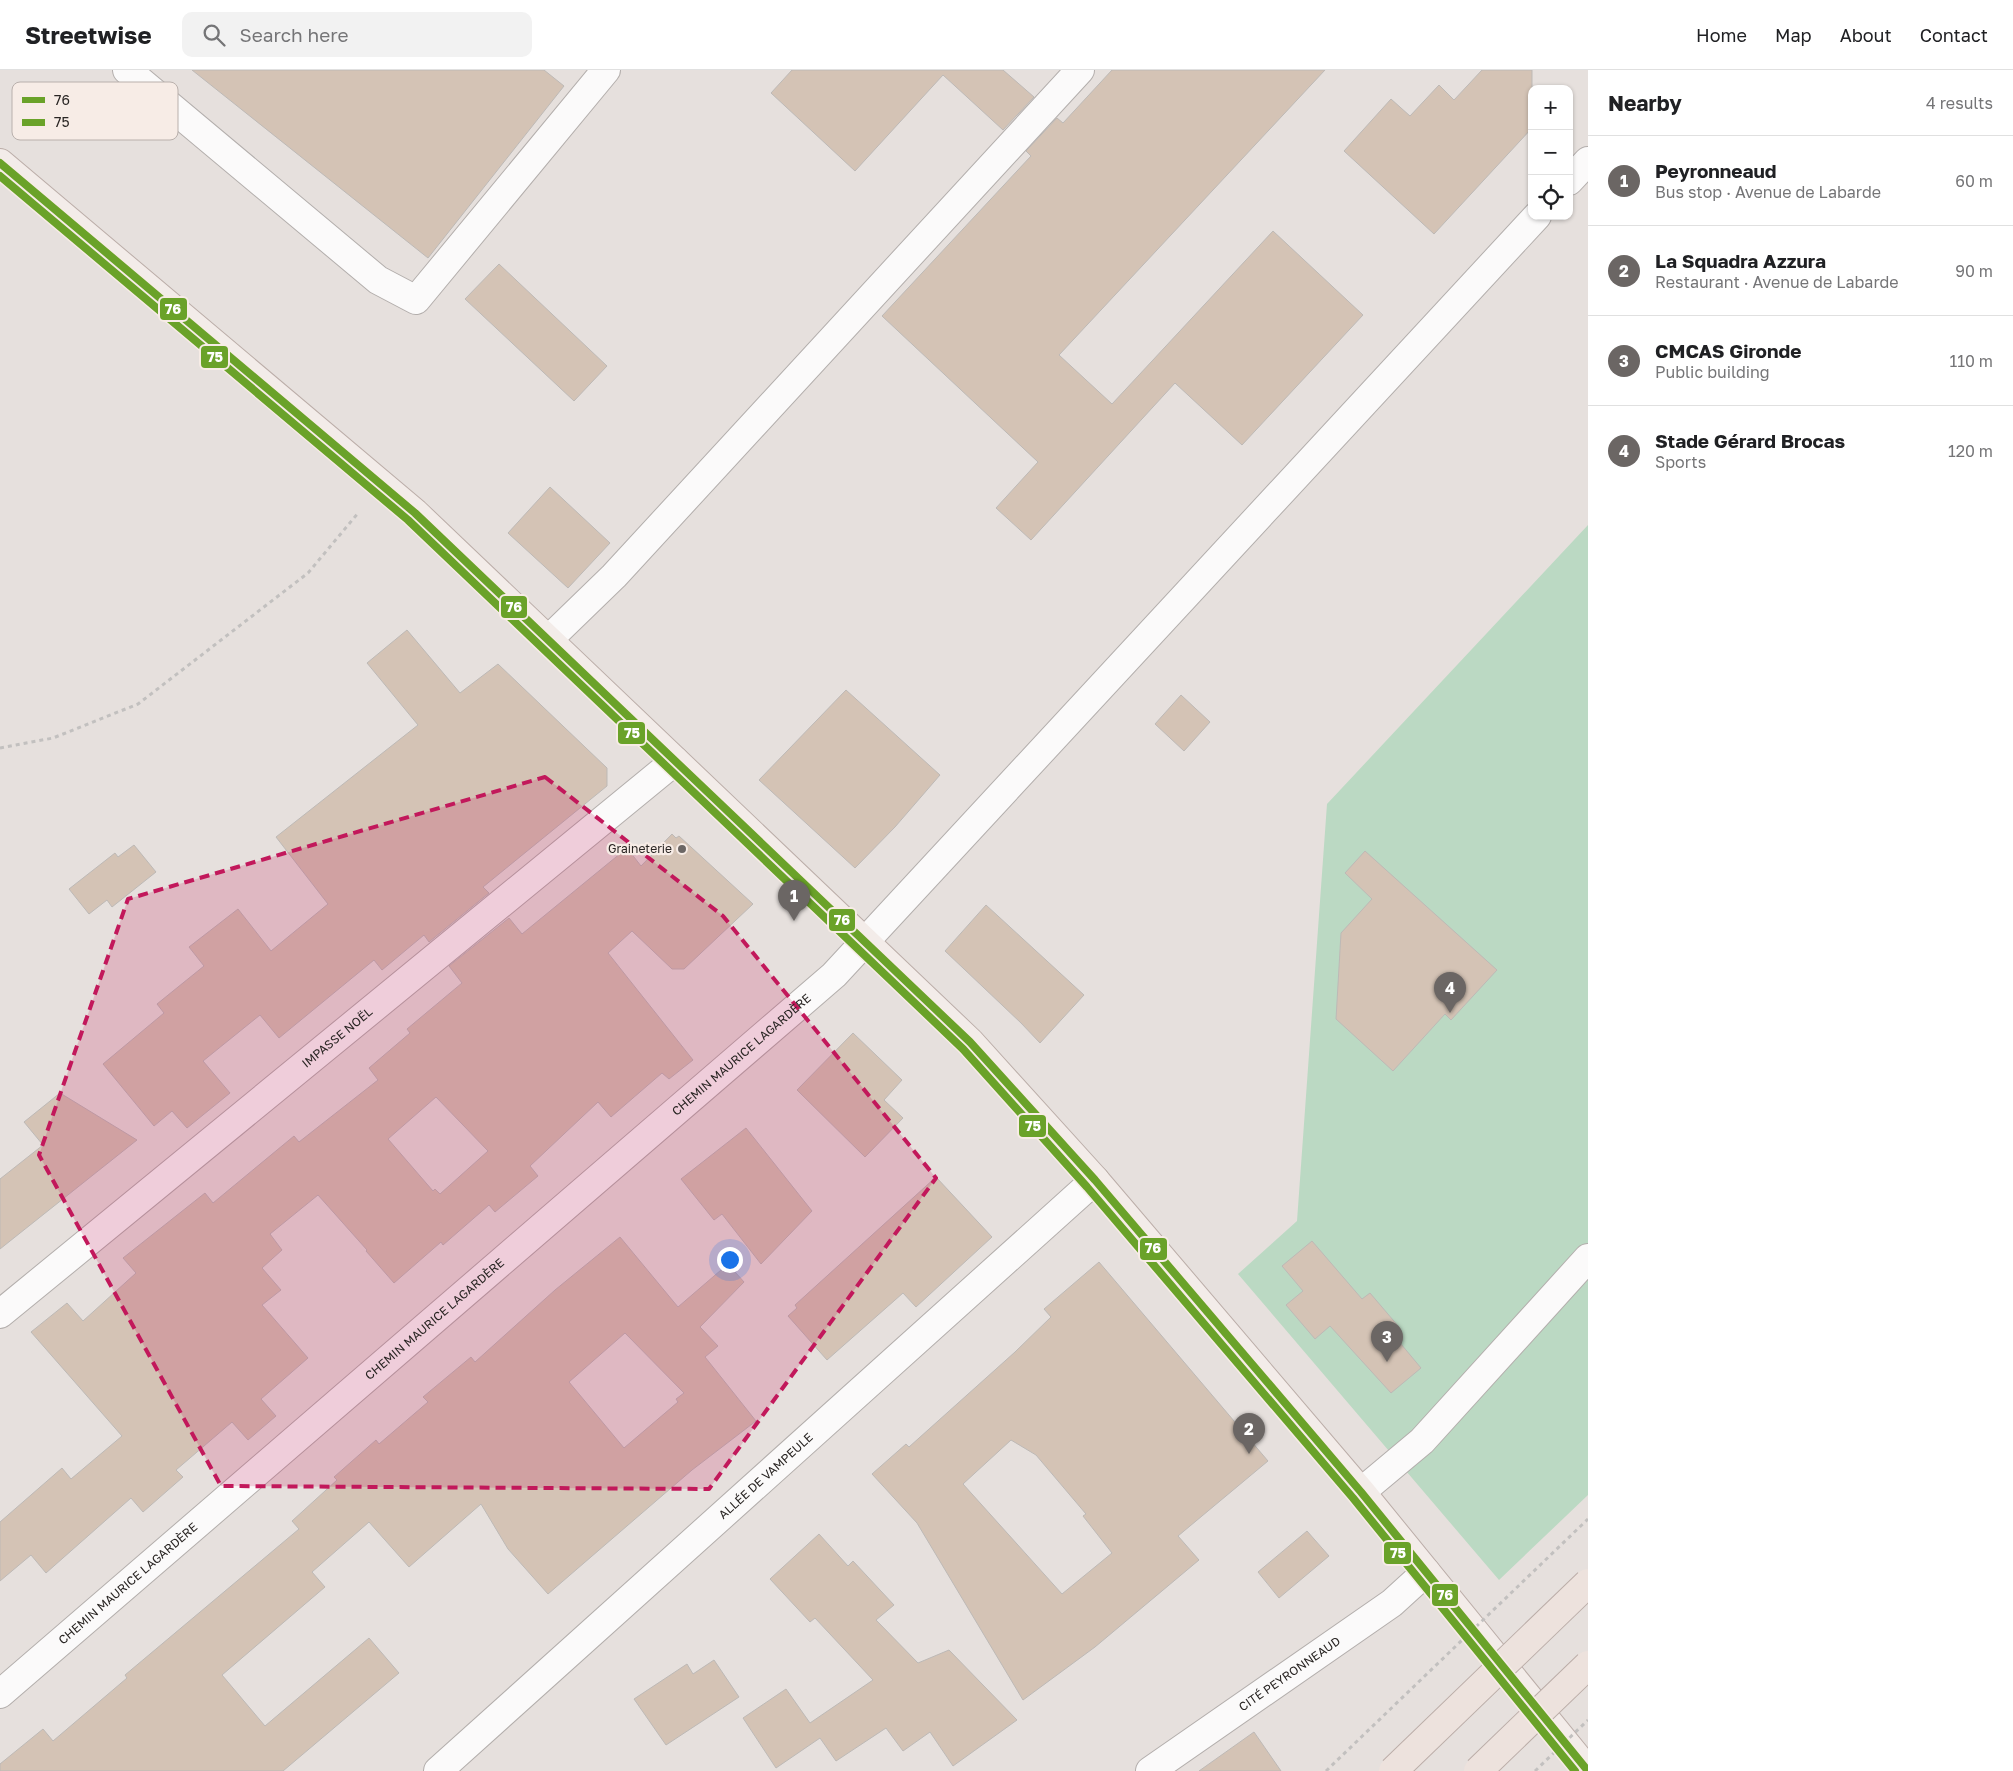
<!DOCTYPE html>
<html lang="en">
<head>
<meta charset="utf-8">
<style>
  body { margin:0; font-family:"Golos Text",sans-serif; background:#f2f2f2; color:#202124 }
  .controls { position:absolute; right:15px; top:15px; display:grid; overflow:hidden; border-radius:10px; box-shadow:0 1px 4px #0004 }
  .controls button { width:45px; height:45px; display:grid; place-items:center; padding:0; border:0; border-bottom:1px solid #e0e0e0; background:#fff; color:#202124; font:25px sans-serif }
  .you { position:absolute; left:729px; top:1189px; width:18px; height:18px; margin:-12px; border:4px solid #fff; border-radius:50%; background:#1a73e8; box-shadow:0 0 0 8px #1a73e833 }
  .badge { display:grid; place-items:center; width:32px; height:32px; border-radius:50%; background:#6b6664; color:#fff; font-size:16px; font-weight:700 }
  .pin { position:absolute; translate:-50% -41px; filter:drop-shadow(0 1px 2px #0008) }
  .pin::after { content:''; position:absolute; top:26px; width:18px; height:15px; background:inherit; clip-path:polygon(0 0,100% 0,50% 100%) }
  .list { margin:0; padding:0; list-style:none }
  h2 { display:flex; justify-content:space-between; align-items:center; height:65px; margin:0; padding:0 20px; font-size:21px }
  h2 small { font-size:16px; font-weight:400; color:#757577 }
  .list li { display:grid; grid-template-columns:32px 1fr auto; gap:15px; align-items:center; box-sizing:border-box; height:90px; padding:0 20px; border-top:1px solid #e0e0e0 }
  .list b { display:block; font-size:19px; white-space:nowrap }
  .list p { margin:0; font-size:16px; white-space:nowrap; color:#757577 }
  .list em { font-size:16px; font-style:normal; color:#757577 }
  .icon { flex:none; width:28px; height:28px; fill:none; stroke:currentColor; stroke-width:2; stroke-linecap:round; stroke-linejoin:round }
  .map { position:relative; flex:none; width:1588px; height:1701px; overflow:hidden }
  header { display:flex; align-items:center; gap:30px; box-sizing:border-box; height:70px; padding:0 25px; background:#fff; border-bottom:1px solid #e0e0e0 }
  header strong { font-size:24px }
  nav { display:flex; gap:28px; margin-inline-start:auto; font-size:18px }
  .search { width:350px; height:45px; background:#f2f2f2; display:flex; align-items:center; gap:12px; box-sizing:border-box; padding:0 18px; border-radius:10px; color:#757577; font-size:19px }
  main { display:flex }
  aside { flex:1; background:#fff }
  .map>svg:first-child { display:block }
  .green { fill:#bbd9c3 }
  .building { fill:#d4c3b5; stroke:#bdb9b6; fill-rule:evenodd }
  .lines { fill:none; stroke-linecap:round; stroke-linejoin:round }
  .minor-casing { stroke:#b3aeac; stroke-width:30 }
  .major-casing { stroke:#bbada8; stroke-width:30 }
  .path { stroke:#c2c0bf; stroke-width:3; stroke-dasharray:4 4; stroke-linecap:butt }
  .minor { stroke:#fbfafa; stroke-width:28 }
  .major { stroke:#f3ece9; stroke-width:28 }
  .highway-bridge-casing { stroke:#bbada8; stroke-width:30; stroke-linecap:butt }
  .path-bridge { stroke:#c2c0bf; stroke-width:3; stroke-dasharray:4 4; stroke-linecap:butt }
  .highway-bridge { stroke:#ede2dd; stroke-width:28 }
  .bus-1-casing { stroke:#f7ece6; stroke-width:11 }
  .bus-2-casing { stroke:#f7ece6; stroke-width:11 }
  .bus-1 { stroke:#6aa229; stroke-width:8 }
  .bus-2 { stroke:#6aa229; stroke-width:8 }
  .marked { fill:#c2185b; fill-opacity:0.2; stroke:#c2185b; stroke-width:4; stroke-dasharray:10 6; stroke-linejoin:round }
  .poi-dot { fill:#6b6664; stroke:#f7ece6; stroke-width:2 }
  .labels { text-anchor:middle; stroke-width:4.5; stroke-linejoin:round; paint-order:stroke }
  .poi-label { font-size:12px; fill:#292523; stroke:#f7ece6; text-anchor:end }
  .street-label { font-size:12px; fill:#292523; stroke:#f7ece6 }
  .key { fill:#f7ece6; stroke:#b9b0ac; stroke-width:1 }
  .key-label { font-size:14px; fill:#292523 }
  .line-badge { stroke:#f7ece6; stroke-width:2 }
  .badge-label { font-size:14px; text-anchor:middle; font-weight:bold; fill:#fff }
</style>
</head>
<body>
<header>
<strong>Streetwise</strong>
<div class="search"><svg class="icon" aria-label="search" viewBox="0 0 24 24"><circle cx="10" cy="10" r="6"/><path d="M15 15l6 6"/></svg>Search here</div>
<nav><a>Home</a><a>Map</a><a>About</a><a>Contact</a></nav>
</header>
<main>
<div class="map">
<svg width="1588" height="1701" viewBox="0 0 1588 1701">
  <rect width="100%" height="100%" fill="#e6e0dd"/>
  <!-- green -->
  <polygon class="green" points="1588,455 1588,1425 1499,1510 1238,1204 1297,1151 1327,734"/>
  <!-- building -->
  <g class="building">
    <polygon points="192,0 544,0 564,16 428,188"/>
    <polygon points="792,0 1003,0 1034,27 1003,60 943,5 855,101 771,23"/>
    <polygon points="1112,0 1325,0 1059,285 1112,334 1273,161 1363,245 1242,375 1175,313 1031,470 996,438 1038,392 882,246 1031,86 1026,81 1057,48 1063,53"/>
    <polygon points="1482,0 1532,0 1532,58 1434,164 1344,81 1391,29 1410,46 1439,15 1454,30"/>
    <polygon points="499,194 607,296 574,331 465,229"/>
    <polygon points="550,417 610,473 568,518 508,463"/>
    <polygon points="407,560 460,623 498,594 607,698 607,716 483,817 489,823 429,872 424,865 382,900 374,890 279,968 260,945 203,991 230,1023 187,1058 172,1041 154,1056 103,994 164,943 157,934 204,896 189,877 238,839 271,881 328,834 276,767 418,655 367,593"/>
    <polygon points="846,620 940,705 895,757 855,798 759,710"/>
    <polygon points="1181,625 1210,652 1184,681 1155,654"/>
    <path d="M672 764 676 768 679 766 753 834 684 899H672L632 861 608 883 693 990 669 1009 662 1003 611 1047 598 1032 530 1096 538 1106 495 1142 489 1135 443 1175 441 1172 394 1213 366 1181 367 1180 318 1125 270 1164 282 1180 262 1198 281 1220 262 1235 308 1288 261 1329 276 1346 248 1370 232 1352 176 1400 183 1407 143 1442 131 1428 46 1503 31 1485 0 1511V1452L62 1398 71 1409 122 1366 31 1262 67 1233 83 1251 136 1203 123 1188 205 1123 213 1133 294 1066 299 1072 378 1010 369 998 410 963 407 959 462 913 449 896 509 848 522 864 627 778 641 796ZM436 1027 488 1081 440 1124 435 1119 433 1121 388 1069Z"/>
    <polygon points="134,775 156,802 112,837 107,830 89,844 69,819 115,783 118,787"/>
    <polygon points="1365,781 1497,900 1451,950 1445,944 1393,1001 1336,949 1341,863 1372,829 1345,803"/>
    <polygon points="986,835 1084,925 1040,973 1021,953 945,881"/>
    <polygon points="853,963 902,1010 884,1030 903,1048 865,1087 797,1020"/>
    <polygon points="60,1023 137,1070 0,1179 0,1109 43,1075 24,1052"/>
    <polygon points="746,1058 812,1141 761,1194 722,1144 714,1150 681,1109"/>
    <polygon points="936,1107 992,1167 916,1237 903,1223 827,1290 788,1246 797,1238 795,1235"/>
    <path d="M620 1167 678 1237 728 1194 744 1212 700 1257 718 1276 705 1287 756 1351 692 1400 548 1524 508 1479 481 1434 409 1497 369 1452 312 1502 325 1517 222 1605 265 1656 369 1568 399 1603 283 1701H0V1694L43 1659 53 1671 127 1608 125 1605 299 1459 292 1451 337 1410 334 1407 376 1370 379 1374 428 1332 423 1327 471 1287 475 1292 555 1220ZM625 1263 684 1323 676 1329 678 1332 624 1378 569 1312Z"/>
    <polygon points="1312,1171 1362,1229 1370,1223 1399,1257 1391,1262 1421,1298 1391,1323 1330,1256 1315,1269 1286,1235 1303,1221 1282,1196"/>
    <path d="M1099 1192 1268 1391 1178 1466 1199 1490 1095 1577 1023 1630 917 1453 872 1404 906 1374 909 1377 1015 1282 1051 1247 1044 1239ZM1011 1370 1036 1385 1086 1444 1083 1446 1112 1483 1062 1524 963 1414Z"/>
    <polygon points="1307,1461 1329,1486 1279,1528 1258,1502"/>
    <polygon points="819,1464 848,1496 853,1491 894,1535 876,1550 918,1593 949,1580 1017,1650 953,1696 930,1662 903,1681 886,1658 836,1691 820,1668 776,1698 743,1648 786,1619 810,1653 873,1610 815,1548 810,1552 770,1509"/>
    <polygon points="714,1590 739,1627 666,1675 634,1629 687,1594 693,1604"/>
    <polygon points="1254,1662 1281,1701 1199,1701"/>
  </g>
  <g class="lines">
    <defs>
      <g id="minor">
        <polyline points="127,0 378,210 416,230 606,0"/>
        <polyline points="1569,111 1588,91"/>
        <polyline points="549,569 614,506 1080,0"/>
        <path id="s1" d="M0 1244 675 691"/>
        <polyline points="1361,1422 1422,1371 1588,1188"/>
        <path id="s2" d="M0 1624 834 905 1537 146"/>
        <path id="s3" d="M438 1701 1095 1110"/>
        <path id="s4" d="M1150 1701 1392 1533 1426 1502"/>
      </g>
      <polyline id="major" points="0,93 415,443 970,972 1095,1110 1361,1422 1588,1701"/>
    </defs>
    <!-- minor casing -->
    <use href="#minor" class="minor-casing"/>
    <!-- major casing -->
    <use href="#major" class="major-casing"/>
    <!-- path -->
    <polyline class="path" points="0,678 53,668 138,634 308,503 359,442"/>
    <!-- minor -->
    <use href="#minor" class="minor"/>
    <!-- major -->
    <use href="#major" class="major"/>
    <defs>
      <g id="highway-bridge">
        <polyline points="1393,1701 1588,1513"/>
        <polyline points="1478,1701 1588,1595"/>
      </g>
    </defs>
    <!-- highway-bridge casing -->
    <use href="#highway-bridge" class="highway-bridge-casing"/>
    <!-- path-bridge -->
    <g class="path-bridge">
      <polyline points="1326,1701 1588,1449"/>
      <polyline points="1535,1701 1588,1650"/>
    </g>
    <!-- highway-bridge -->
    <use href="#highway-bridge" class="highway-bridge"/>
    <defs>
      <polyline id="bus-1" points="0,93 415,443 970,972 1095,1110 1361,1422 1588,1701"/>
      <polyline id="bus-2" points="0,106 408,450 963,979 1087,1117 1353,1428 1575,1701"/>
    </defs>
    <!-- bus-1 casing -->
    <use href="#bus-1" class="bus-1-casing"/>
    <!-- bus-2 casing -->
    <use href="#bus-2" class="bus-2-casing"/>
    <!-- bus-1 -->
    <use href="#bus-1" class="bus-1"/>
    <!-- bus-2 -->
    <use href="#bus-2" class="bus-2"/>
  </g>
  <!-- marked area -->
  <path class="marked" d="M545 707 723 846 936 1108 709 1419 221 1416 39 1085 128 829Z"/>
  <!-- markers -->
  <circle class="poi-dot" cx="682" cy="779" r="5"/>
  <g class="labels">
    <!-- poi labels -->
    <g class="poi-label">
      <text x="672" y="783">Graineterie</text>
    </g>
    <!-- street labels -->
    <g class="street-label">
      <text dy="4" stroke="none"><textPath href="#s1" startOffset="436">IMPASSE NOËL</textPath></text>
      <text dy="4" stroke="none"><textPath href="#s2" startOffset="979">CHEMIN MAURICE LAGARDÈRE</textPath></text>
      <text dy="4" stroke="none"><textPath href="#s2" startOffset="574">CHEMIN MAURICE LAGARDÈRE</textPath></text>
      <text dy="4" stroke="none"><textPath href="#s3" startOffset="441">ALLÉE DE VAMPEULE</textPath></text>
      <text dy="4" stroke="none"><textPath href="#s2" startOffset="169">CHEMIN MAURICE LAGARDÈRE</textPath></text>
      <text dy="4" stroke="none"><textPath href="#s4" startOffset="170">CITÉ PEYRONNEAUD</textPath></text>
    </g>
  </g>
  <!-- legend -->
  <rect x="12" y="12" width="166" height="58" rx="8" class="key"/>
  <rect x="22" y="27" width="23" height="6" fill="#6aa229"/>
  <rect x="22" y="49" width="23" height="7" fill="#6aa229"/>
  <g class="key-label">
    <text x="54" y="35">76</text>
    <text x="54" y="57">75</text>
  </g>
  <g class="line-badge">
    <rect x="159" y="227" width="29" height="24" rx="5" fill="#6aa229"/>
    <rect x="200" y="275" width="29" height="24" rx="5" fill="#6aa229"/>
    <rect x="500" y="525" width="28" height="24" rx="5" fill="#6aa229"/>
    <rect x="617" y="651" width="29" height="24" rx="5" fill="#6aa229"/>
    <rect x="828" y="838" width="28" height="24" rx="5" fill="#6aa229"/>
    <rect x="1018" y="1044" width="29" height="24" rx="5" fill="#6aa229"/>
    <rect x="1139" y="1167" width="29" height="24" rx="5" fill="#6aa229"/>
    <rect x="1383" y="1471" width="29" height="24" rx="5" fill="#6aa229"/>
    <rect x="1431" y="1513" width="28" height="24" rx="5" fill="#6aa229"/>
  </g>
  <g class="badge-label">
    <text x="173" y="244">76</text>
    <text x="215" y="292">75</text>
    <text x="514" y="542">76</text>
    <text x="632" y="668">75</text>
    <text x="842" y="855">76</text>
    <text x="1033" y="1061">75</text>
    <text x="1153" y="1183">76</text>
    <text x="1398" y="1488">75</text>
    <text x="1445" y="1530">76</text>
  </g>
</svg>
<div class="controls">
<button>+</button>
<button>−</button>
<button><svg class="icon" aria-label="locate" viewBox="0 0 24 24"><circle cx="12" cy="12" r="6"/><path d="M12 2v4M12 18v4M2 12h4M18 12h4"/></svg></button>
</div>
<div class="you"></div>
<div class="pin badge" style="left:794px;top:851px">1</div>
<div class="pin badge" style="left:1249px;top:1384px">2</div>
<div class="pin badge" style="left:1387px;top:1292px">3</div>
<div class="pin badge" style="left:1450px;top:943px">4</div>
</div>
<aside>
<h2>Nearby<small>4 results</small></h2>
<ul class="list">
<li><span class="badge">1</span><div><b>Peyronneaud</b><p>Bus stop · Avenue de Labarde</p></div><em>60 m</em></li>
<li><span class="badge">2</span><div><b>La Squadra Azzura</b><p>Restaurant · Avenue de Labarde</p></div><em>90 m</em></li>
<li><span class="badge">3</span><div><b>CMCAS Gironde</b><p>Public building</p></div><em>110 m</em></li>
<li><span class="badge">4</span><div><b>Stade Gérard Brocas</b><p>Sports</p></div><em>120 m</em></li>
</ul>
</aside>
</main>
</body>
</html>
